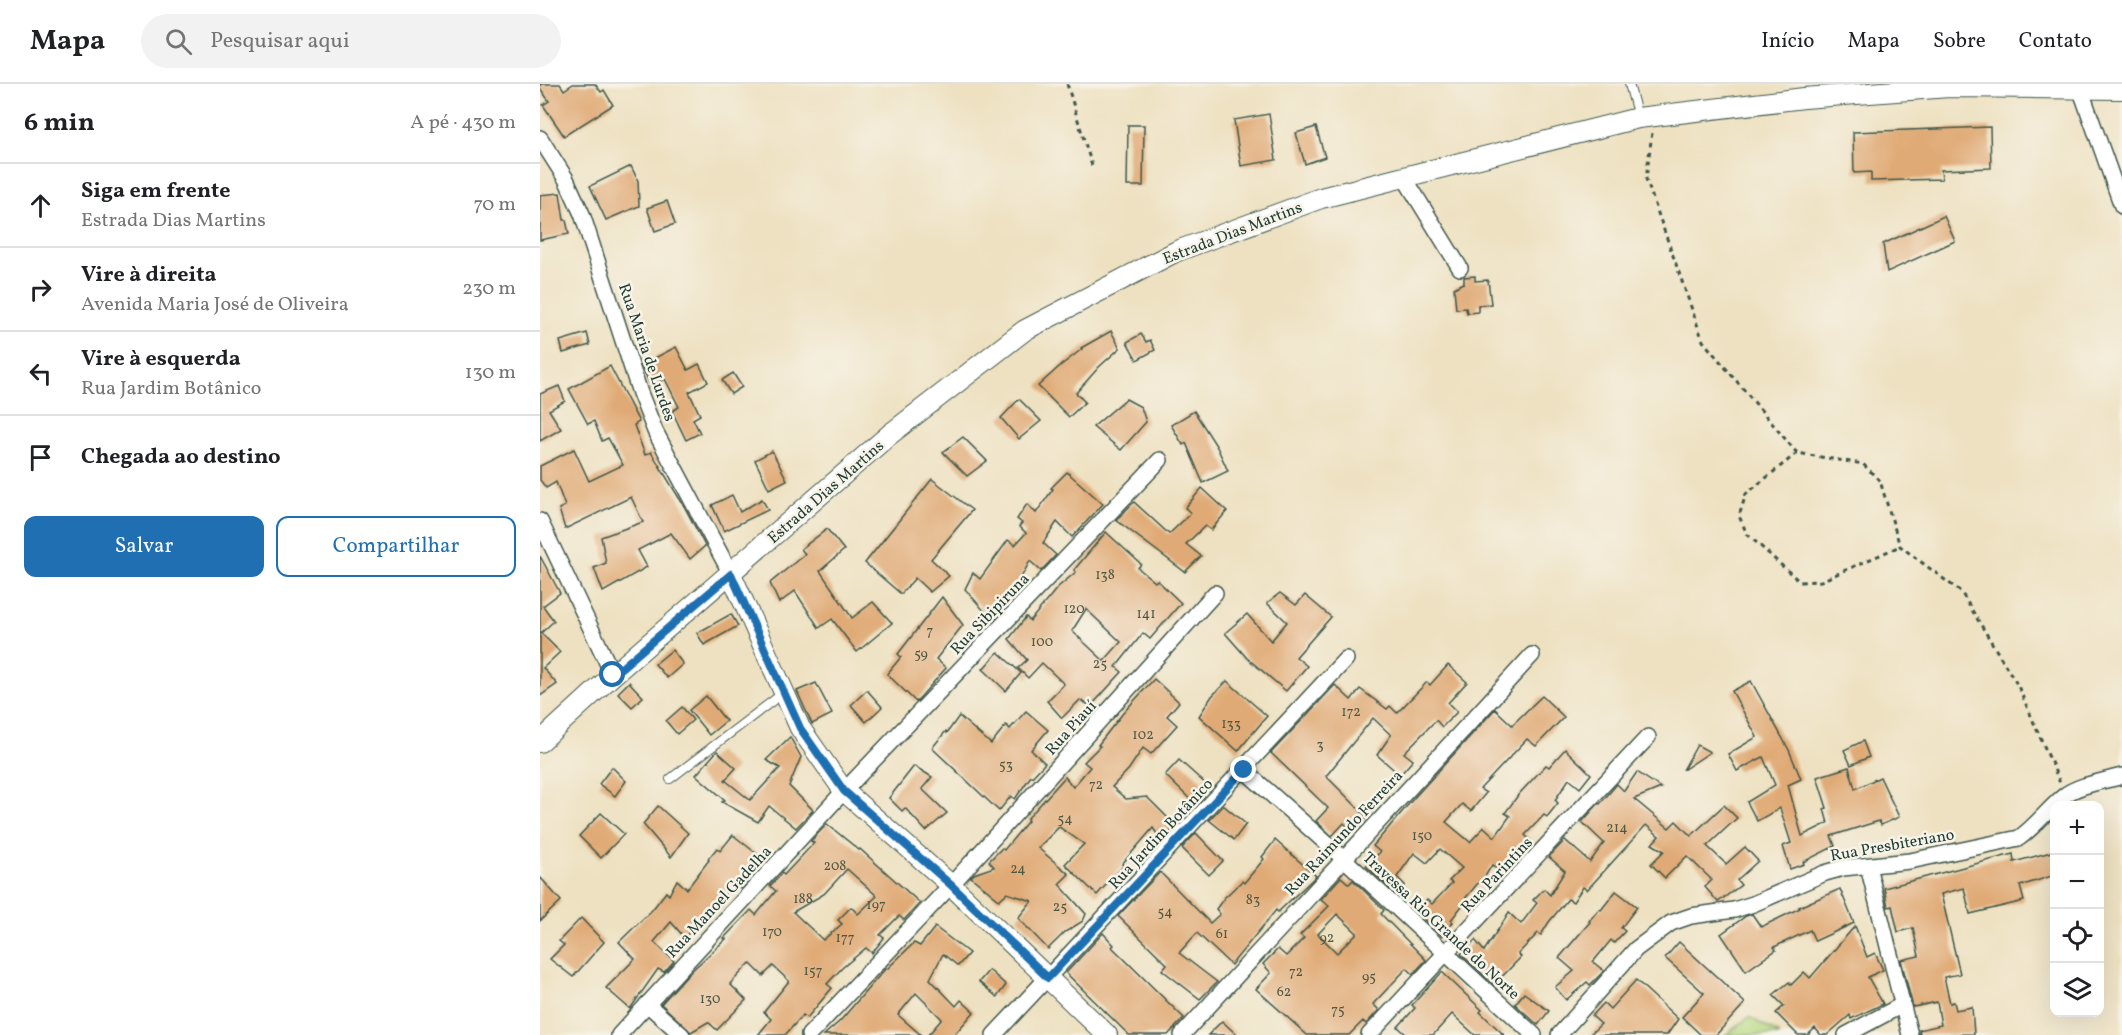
<!DOCTYPE html>
<html lang="pt">
<head>
<meta charset="utf-8">
<style>
  body { margin:0; font-family:Vollkorn,serif; background:#f2f2f2; color:#202124 }
  .controls { position:absolute; right:18px; bottom:18px; display:grid; overflow:hidden; border-radius:12px; box-shadow:0 6px 24px #0002 }
  .controls button { width:54px; height:54px; display:grid; place-items:center; padding:0; border:0; border-bottom:2px solid #e0e0e0; background:#fff; color:#202124; font:30px sans-serif }
  .stop { position:absolute; width:18px; height:18px; margin:-14px; border:4px solid #1f6fb2; border-radius:50%; background:#fff }
  .stop.end { background:#1f6fb2; border-color:#fff; box-shadow:0 2px 6px #0008 }
  .list { margin:0; padding:0; list-style:none }
  h2 { display:flex; justify-content:space-between; align-items:center; height:78px; margin:0; padding:0 24px; font-size:26px }
  h2 small { font-size:20px; font-weight:400; color:#757577 }
  .list li { display:grid; grid-template-columns:39px 1fr auto; gap:18px; align-items:center; box-sizing:border-box; height:84px; padding:0 24px; border-top:2px solid #e0e0e0 }
  .list b { display:block; font-size:22px; white-space:nowrap }
  .list p { margin:0; font-size:20px; white-space:nowrap; color:#757577 }
  .list em { font-size:20px; font-style:normal; color:#757577 }
  .actions { display:flex; gap:12px; padding:18px 24px }
  .actions a { flex:1; padding:14px 0; border:2px solid #1f6fb2; border-radius:12px; text-align:center; font-size:21px; color:#1f6fb2 }
  .actions .main { background:#1f6fb2; color:#fff }
  .icon { flex:none; width:33px; height:33px; fill:none; stroke:currentColor; stroke-width:2; stroke-linecap:round; stroke-linejoin:round }
  .map { position:relative; flex:none; width:1582px; height:951px; overflow:hidden }
  header { display:flex; align-items:center; gap:36px; box-sizing:border-box; height:84px; padding:0 30px; background:#fff; border-bottom:2px solid #e0e0e0 }
  header strong { font-size:28px }
  nav { display:flex; gap:33px; margin-inline-start:auto; font-size:21px }
  .search { width:420px; height:54px; background:#f2f2f2; display:flex; align-items:center; gap:15px; box-sizing:border-box; padding:0 21px; border-radius:33px; color:#757577; font-size:22px }
  main { display:flex }
  aside { flex:1; background:#fff }
  .map>svg:first-child { display:block }
  .park { fill:url(#park-crowns); stroke:#6a8a5a; stroke-width:1.5 }
  .building { fill:#e0aa76; fill-rule:evenodd }
  .lines { fill:none; stroke-linecap:round; stroke-linejoin:round }
  .service-casing { stroke:#3e5649; stroke-width:10 }
  .minor-casing { stroke:#3e5649; stroke-width:18 }
  .tertiary-casing { stroke:#3e5649; stroke-width:22 }
  .path { stroke:#3e5649; stroke-width:3; stroke-dasharray:4.5 4.5; stroke-linecap:butt }
  .service { stroke:#fff; stroke-width:8 }
  .minor { stroke:#fff; stroke-width:15 }
  .tertiary { stroke:#fff; stroke-width:20 }
  .route { stroke:#1f6fb2; stroke-width:8 }
  .labels { text-anchor:middle; stroke-width:5; stroke-linejoin:round; paint-order:stroke }
  .number-label { font-size:14px; fill:#4f5844 }
  .street-label { font-size:16px; fill:#1f3d34; stroke:#f7f3e8 }
</style>
</head>
<body>
<header>
<strong>Mapa</strong>
<div class="search"><svg class="icon" aria-label="search" viewBox="0 0 24 24"><circle cx="10" cy="10" r="6"/><path d="M15 15l6 6"/></svg>Pesquisar aqui</div>
<nav><a>Início</a><a>Mapa</a><a>Sobre</a><a>Contato</a></nav>
</header>
<main>
<aside>
<h2>6 min<small>A pé · 430 m</small></h2>
<ul class="list">
<li><svg class="icon" aria-label="ahead" viewBox="0 0 24 24"><path d="M12 20V5M6 11l6-6 6 6"/></svg><div><b>Siga em frente</b><p>Estrada Dias Martins</p></div><em>70 m</em></li>
<li><svg class="icon" aria-label="right" viewBox="0 0 24 24"><path d="M7 20v-9h11M14 6l5 5-5 5"/></svg><div><b>Vire à direita</b><p>Avenida Maria José de Oliveira</p></div><em>230 m</em></li>
<li><svg class="icon" aria-label="left" viewBox="0 0 24 24"><path d="M17 20v-9H6M10 6l-5 5 5 5"/></svg><div><b>Vire à esquerda</b><p>Rua Jardim Botânico</p></div><em>130 m</em></li>
<li><svg class="icon" aria-label="arrive" viewBox="0 0 24 24"><path d="M6 21V4h12l-3 4 3 4H6"/></svg><div><b>Chegada ao destino</b></div></li>
</ul>
<div class="actions"><a class="main">Salvar</a><a>Compartilhar</a></div>
</aside>
<div class="map">
<svg width="1582" height="951" viewBox="0 0 1582 951">
  <defs>
    <pattern id="park-crowns" width="20" height="18" patternUnits="userSpaceOnUse" patternTransform="scale(1.5)"><rect width="20" height="18" fill="#b5d880"/><path d="M2 6a3 3 0 1 1 6 0M12 15a3 3 0 1 1 6 0" fill="none" stroke="#9bba6f"/></pattern>
  </defs>
  <rect width="100%" height="100%" fill="#f7f3e8"/>
  <filter id="ink" filterUnits="userSpaceOnUse"><feTurbulence type="fractalNoise" baseFrequency=".0167" numOctaves="2"/><feDisplacementMap in="SourceGraphic" scale="12" xChannelSelector="R" yChannelSelector="G"/><feConvolveMatrix kernelMatrix="1 2 1 2 8 2 1 2 1" color-interpolation-filters="sRGB"/></filter>
  <filter id="wash" filterUnits="userSpaceOnUse"><feTurbulence type="fractalNoise" baseFrequency=".008" numOctaves="4" result="noise"/><feDisplacementMap in="SourceGraphic" scale="24" xChannelSelector="R" yChannelSelector="G"/><feGaussianBlur stdDeviation="1.35" result="paint"/><feColorMatrix in="noise" values="0 0 0 0 0 0 0 0 0 0 0 0 0 0 0 0 0 1.4 0 .05"/><feComposite in="paint" operator="in"/></filter>
  <g filter="url(#wash)">
    <rect width="100%" height="100%" fill="#eee1c1"/>
    <!-- park -->
    <polygon class="park" points="1209,933 1238,949 1239,951 1186,951"/>
    <g id="blocks">
      <!-- building -->
      <g class="building">
        <polygon points="0,0 20,0 24,6 33,0 55,0 61,8 64,6 73,21 24,52 3,21 9,17 0,4"/>
        <polygon points="729,30 736,76 701,82 694,36"/>
        <polygon points="588,41 604,41 603,102 587,102"/>
        <polygon points="776,43 785,73 765,80 756,49"/>
        <polygon points="1450,43 1451,84 1401,86 1402,95 1331,97 1331,88 1314,89 1313,48"/>
        <polygon points="91,82 98,97 99,122 66,136 50,102"/>
        <polygon points="20,109 24,136 26,136 29,150 0,156 0,111"/>
        <polygon points="127,117 135,140 115,147 107,124"/>
        <polygon points="1404,132 1415,157 1347,188 1343,160"/>
        <polygon points="935,192 935,197 948,196 951,220 938,221 938,228 927,229 926,224 916,225 914,204 924,199 924,193"/>
        <polygon points="571,247 580,264 559,283 536,309 545,318 529,333 498,302 520,282 542,265 541,264"/>
        <polygon points="47,249 50,261 23,269 20,257"/>
        <polygon points="601,250 606,258 610,256 615,266 597,276 587,258"/>
        <polygon points="136,263 148,286 159,280 168,298 149,308 160,331 153,335 160,349 146,356 132,327 139,323 125,295 111,302 101,281"/>
        <polygon points="70,282 99,338 94,341 105,371 111,368 144,422 165,462 150,475 131,449 98,466 107,483 63,508 54,484 66,479 61,453 103,438 91,413 25,445 19,425 25,422 16,398 6,404 0,396 0,382 34,365 49,397 83,381 68,354 62,357 54,337 48,340 29,305"/>
        <polygon points="193,289 202,303 191,310 182,296"/>
        <polygon points="19,302 25,317 9,326 21,345 0,357 0,310"/>
        <polygon points="479,315 501,337 479,355 461,334"/>
        <polygon points="586,315 601,323 606,338 581,366 553,343"/>
        <polygon points="654,327 677,363 688,387 663,399 646,359 643,361 631,341"/>
        <polygon points="423,353 447,377 427,392 403,368"/>
        <polygon points="232,367 247,396 229,405 215,376"/>
        <polygon points="527,388 563,420 532,453 517,438 503,459 516,471 501,487 490,477 463,527 453,537 425,505 433,489 440,495 468,456 475,461 486,449 479,442 482,439 477,435 487,420 496,429 513,405 511,404"/>
        <polygon points="392,395 432,426 391,475 409,492 390,508 375,494 361,510 325,479"/>
        <polygon points="662,404 687,427 671,446 665,442 646,460 661,472 645,488 576,436 594,418 629,450 651,429 645,424"/>
        <polygon points="192,411 200,428 222,415 228,426 184,447 172,421"/>
        <polygon points="287,445 304,466 280,487 312,534 333,518 352,539 317,568 292,535 279,544 255,507 239,519 230,499 265,470 261,465"/>
        <path d="M566 448 601 480 598 484 615 498 617 496 641 519 610 555 603 549 576 583 582 588 551 622 540 616 522 634 507 617 524 600 502 579 488 594 478 584 487 576 469 555 486 533 490 537 518 503 536 488 534 486ZM546 525 581 558 564 577 532 547Z"/>
        <polygon points="0,472 20,509 3,522 14,537 1,549 20,568 3,584 17,600 0,612"/>
        <polygon points="740,509 756,521 765,511 791,533 756,573 767,582 746,607 707,574 685,549 707,530 731,557 747,538 727,519"/>
        <polygon points="402,513 423,541 396,575 406,584 376,618 347,590 361,573 358,570"/>
        <polygon points="191,530 198,542 164,561 157,549"/>
        <polygon points="132,566 143,580 127,594 115,580"/>
        <polygon points="458,568 481,589 466,607 443,585"/>
        <polygon points="908,581 927,598 908,619 917,628 902,643 896,636 864,669 873,676 860,691 837,671 851,651 833,634 786,692 827,733 813,748 804,739 792,752 776,737 788,724 731,669 795,601 811,616 820,605 847,625 850,622 857,629 887,598 890,601"/>
        <polygon points="614,595 639,618 627,632 637,641 611,670 603,664 589,685 572,703 586,715 607,713 636,742 622,757 613,744 582,780 584,781 557,811 525,780 544,760 519,743 498,764 529,790 519,800 546,830 543,837 525,848 508,865 478,834 492,817 467,809 459,816 431,793 434,790 454,783 449,777 462,764 464,766 488,737 487,735 525,693 533,703 550,683 544,678 560,662 558,661 583,629"/>
        <polygon points="687,597 727,632 698,667 659,632 672,612"/>
        <polygon points="1211,597 1249,666 1261,695 1248,701 1262,752 1288,739 1284,725 1287,724 1277,693 1309,683 1315,705 1340,693 1359,733 1341,741 1339,737 1291,752 1295,762 1263,778 1264,780 1250,785 1243,762 1251,759 1240,724 1217,737 1207,718 1235,701 1223,673 1197,687 1188,670 1217,653 1192,607"/>
        <polygon points="89,598 103,613 92,623 78,609"/>
        <polygon points="276,599 292,630 272,640 257,607"/>
        <polygon points="327,606 342,623 326,638 311,621"/>
        <polygon points="166,612 186,637 169,651 149,626"/>
        <polygon points="1002,612 1024,633 996,662 987,655 940,705 946,709 931,727 922,720 906,738 930,758 944,743 955,753 970,732 965,729 979,710 1006,681 1009,683 1025,665 1051,690 1040,704 1029,695 1015,716 1018,719 1007,733 1004,731 985,751 990,756 964,791 952,781 941,799 939,798 923,817 925,818 911,836 913,838 902,852 876,828 887,816 892,820 912,799 909,797 922,784 900,765 887,779 874,769 857,793 865,801 857,811 826,782 840,768 833,762 873,715 955,625 972,641"/>
        <polygon points="142,623 153,636 137,650 126,637"/>
        <polygon points="486,627 508,646 491,666 505,679 492,693 491,692 475,715 471,712 459,727 392,664 406,647 407,649 419,632 451,660 466,641 470,645"/>
        <polygon points="250,653 261,673 249,702 273,726 256,744 229,722 218,738 182,718 185,716 156,691 177,667 196,684 185,696 210,716 240,684 226,676"/>
        <polygon points="1323,657 1329,673 1311,681 1304,666"/>
        <polygon points="1157,661 1170,668 1143,686"/>
        <polygon points="639,676 668,702 661,710 664,712 656,721 625,691"/>
        <polygon points="374,682 392,693 382,705 407,729 386,747 365,724 362,727 349,714"/>
        <polygon points="72,683 86,697 75,712 59,700"/>
        <polygon points="1097,688 1121,704 1094,715 1129,744 1136,737 1151,752 1184,721 1197,734 1167,762 1186,780 1205,763 1218,777 1197,796 1201,801 1178,818 1165,803 1172,796 1147,772 1125,794 1111,780 1124,767 1112,760 1119,752 1106,741 1047,806 1043,803 1033,818 1028,815 1009,838 1001,851 998,849 978,870 981,873 954,901 921,870 935,856 944,867 969,829 981,840 997,819 993,816 1004,805 1010,811 1025,787 1009,773 1025,756 1050,778 1064,759 1042,738 1059,719 1060,720 1077,700 1084,707"/>
        <polygon points="683,721 706,740 694,756 669,736"/>
        <polygon points="118,722 148,749 131,773 103,740"/>
        <polygon points="61,729 84,750 61,774 39,752"/>
        <path d="M287 740 319 766 320 765 380 819 364 836 359 832 340 851 344 854 332 869 326 864 302 884 287 900 292 904 267 934 263 931 245 951H218L231 935 224 928 249 897 233 882 223 892 210 879 190 900 206 916 177 946 168 938 151 948 121 920 147 891 186 855 184 854 211 826 216 831 236 807 230 802 242 789 244 791 274 759 271 757ZM307 785 337 812 318 830 311 823 298 836 302 840 283 856 253 828 284 810Z"/>
        <polygon points="656,749 683,777 669,791 642,764"/>
        <polygon points="193,751 226,777 200,805 193,799 177,821 174,819 160,839 157,836 145,854 131,838 114,858 134,877 124,888 118,885 90,925 66,904 95,875 79,858 112,826 126,808 129,811 137,796 147,805 169,776 168,775 177,764 180,767"/>
        <polygon points="735,756 776,792 738,828 736,826 691,881 657,849 639,869 677,898 660,915 622,886 627,880 578,832 620,788 670,839 680,830 676,825 684,814 702,797 704,799 724,775 722,773"/>
        <polygon points="1515,767 1515,791 1480,802 1484,817 1430,830 1424,804 1401,810 1420,890 1404,893 1410,919 1414,918 1416,926 1432,923 1434,950 1380,951 1379,946 1401,941 1397,918 1373,923 1361,876 1379,872 1373,844 1358,848 1352,822 1348,823 1344,804 1473,770 1474,778"/>
        <polygon points="0,793 21,817 0,837"/>
        <path d="M801 793 809 800 813 796 844 826 841 830 886 876 873 890 867 884 833 920 839 926 826 940 823 937 809 951H767L716 905 731 889 723 880 738 865 746 872 764 854 760 851 789 822 781 815ZM797 830 817 849 797 869 778 850Z"/>
        <polygon points="1300,805 1314,839 1275,857 1270,846 1234,863 1236,866 1206,887 1181,850 1206,832 1212,830 1221,843 1260,824 1259,823"/>
        <polygon points="1076,807 1097,823 1081,844 1085,847 1074,859 1071,856 1053,878 1064,887 1050,901 1047,898 1026,916 1015,903 1034,887 1019,874 1050,838 1049,837 1059,825 1061,826"/>
        <polygon points="41,834 64,858 33,893 10,875 24,861 19,857"/>
        <polygon points="1315,842 1327,873 1335,869 1343,886 1328,893 1343,920 1311,935 1310,931 1287,951 1281,951 1275,944 1268,951 1258,951 1236,929 1244,922 1233,911 1249,898 1251,901 1264,888 1270,894"/>
        <polygon points="395,843 429,869 418,882 403,870 390,895 416,922 421,916 434,928 414,951 388,951 402,935 376,909 358,931 381,951 284,951 300,937 346,884 347,885 374,859 380,862"/>
        <polygon points="563,849 574,861 572,863 644,934 628,951 589,951 526,889"/>
        <polygon points="1139,858 1205,919 1176,951 1161,951 1142,933 1164,909 1125,874"/>
        <polygon points="449,886 466,901 457,913 439,898"/>
        <polygon points="902,888 942,926 940,928 964,951 935,951 912,930 893,951 867,951 858,943 875,924 872,921"/>
        <polygon points="1096,896 1138,935 1127,951 1049,951 1061,940 1052,932 1064,919 1070,925"/>
        <polygon points="984,909 1009,927 998,941 975,920"/>
        <polygon points="682,937 697,951 668,951"/>
      </g>
    </g>
  </g>
  <g filter="url(#ink)">
    <use href="#blocks" fill-opacity="0" stroke="#3e5649" stroke-width="1.5"/>
    <g class="lines">
      <defs>
        <g id="service">
          <polyline points="1089,0 1098,33"/>
          <polyline points="130,695 243,609"/>
        </g>
        <g id="minor">
          <polyline points="1540,4 1582,122"/>
          <polyline points="0,54 26,95 42,130 100,309 115,347 191,490"/>
          <polyline points="864,93 920,184"/>
          <polyline points="0,437 73,591"/>
          <polyline points="704,686 803,774 994,951"/>
          <polyline points="1328,782 1370,951"/>
          <polyline points="107,920 142,951"/>
          <polyline points="79,951 304,707 620,376"/>
          <polyline points="269,951 411,801 675,509"/>
          <polyline points="454,951 806,575"/>
          <polyline points="642,951 992,571"/>
          <polyline points="829,951 1108,653"/>
          <path d="M1019 951 1096 865 1131 839 1151 832 1194 826 1213 820 1285 789 1303 784 1370 777 1479 754C1496 742 1508 725 1524 712 1537 701 1565 697 1582 692"/>
          <polyline points="1306,951 1362,921"/>
        </g>
        <g id="tertiary">
          <polyline points="191,490 260,644 304,707 411,801 567,951"/>
          <polyline points="0,658 73,591 349,351 485,246 637,167 781,114 1098,34 1264,14 1409,3 1582,5"/>
        </g>
      </defs>
      <!-- service casing -->
      <use href="#service" class="service-casing"/>
      <!-- minor casing -->
      <use href="#minor" class="minor-casing"/>
      <!-- tertiary casing -->
      <use href="#tertiary" class="tertiary-casing"/>
      <!-- path -->
      <g class="path">
        <polyline points="527,0 552,82"/>
        <polyline points="1112,49 1106,95 1163,257 1257,369 1323,380 1340,397 1360,462 1421,508 1478,602 1520,699"/>
        <polyline points="1257,369 1206,410 1199,432 1207,450 1260,498 1281,497 1360,462"/>
      </g>
      <!-- service -->
      <use href="#service" class="service"/>
      <!-- minor -->
      <use href="#minor" class="minor"/>
      <!-- tertiary -->
      <use href="#tertiary" class="tertiary"/>
    </g>
  </g>
  <g class="lines" filter="url(#ink)">
    <!-- route -->
    <polyline class="route" points="73,591 191,490 260,644 304,707 411,801 508,894 704,686"/>
  </g>
  <g class="labels">
    <!-- number labels -->
    <g class="number-label">
      <text x="565" y="495">138</text>
      <text x="534" y="529">120</text>
      <text x="606" y="534">141</text>
      <text x="390" y="551">7</text>
      <text x="502" y="562">100</text>
      <text x="381" y="574">59</text>
      <text x="560" y="584">25</text>
      <text x="811" y="632">172</text>
      <text x="691" y="644">133</text>
      <text x="603" y="655">102</text>
      <text x="780" y="665">3</text>
      <text x="466" y="685">53</text>
      <text x="556" y="705">72</text>
      <text x="525" y="739">54</text>
      <text x="1077" y="748">214</text>
      <text x="882" y="756">150</text>
      <text x="295" y="786">208</text>
      <text x="478" y="789">24</text>
      <text x="263" y="819">188</text>
      <text x="713" y="820">83</text>
      <text x="336" y="825">197</text>
      <text x="520" y="827">25</text>
      <text x="625" y="832">54</text>
      <text x="232" y="852">170</text>
      <text x="682" y="854">61</text>
      <text x="305" y="858">177</text>
      <text x="787" y="858">92</text>
      <text x="273" y="891">157</text>
      <text x="756" y="892">72</text>
      <text x="829" y="897">95</text>
      <text x="744" y="912">62</text>
      <text x="170" y="919">130</text>
      <text x="798" y="930">75</text>
    </g>
    <!-- street labels -->
    <g class="street-label">
      <text transform="translate(692 148) rotate(-21)" y="6">Estrada Dias Martins</text>
      <text transform="translate(108 268) rotate(71)" y="6">Rua Maria de Lurdes</text>
      <text transform="translate(285 407) rotate(-41)" y="6">Estrada Dias Martins</text>
      <text transform="translate(449 529) rotate(-46)" y="6">Rua Sibipiruna</text>
      <text transform="translate(530 643) rotate(-48)" y="6">Rua Piauí</text>
      <text transform="translate(803 748) rotate(-47)" y="6">Rua Raimundo Ferreira</text>
      <text transform="translate(620 749) rotate(-47)" y="6">Rua Jardim Botânico</text>
      <text transform="translate(1352 760) rotate(-10)" y="6">Rua Presbiteriano</text>
      <text transform="translate(956 790) rotate(-47)" y="6">Rua Parintins</text>
      <text transform="translate(178 817) rotate(-47)" y="6">Rua Manoel Gadelha</text>
      <text transform="translate(902 841) rotate(43)" y="6">Travessa Rio Grande do Norte</text>
    </g>
  </g>
</svg>
<div class="controls">
<button>+</button>
<button>−</button>
<button><svg class="icon" aria-label="locate" viewBox="0 0 24 24"><circle cx="12" cy="12" r="6"/><path d="M12 2v4M12 18v4M2 12h4M18 12h4"/></svg></button>
<button><svg class="icon" aria-label="layers" viewBox="0 0 24 24"><path d="M12 4l9 5-9 5-9-5zM3 14l9 5 9-5"/></svg></button>
</div>
<div class="stop" style="left:73px;top:591px"></div>
<div class="stop end" style="left:704px;top:686px"></div>
</div>
</main>
</body>
</html>
